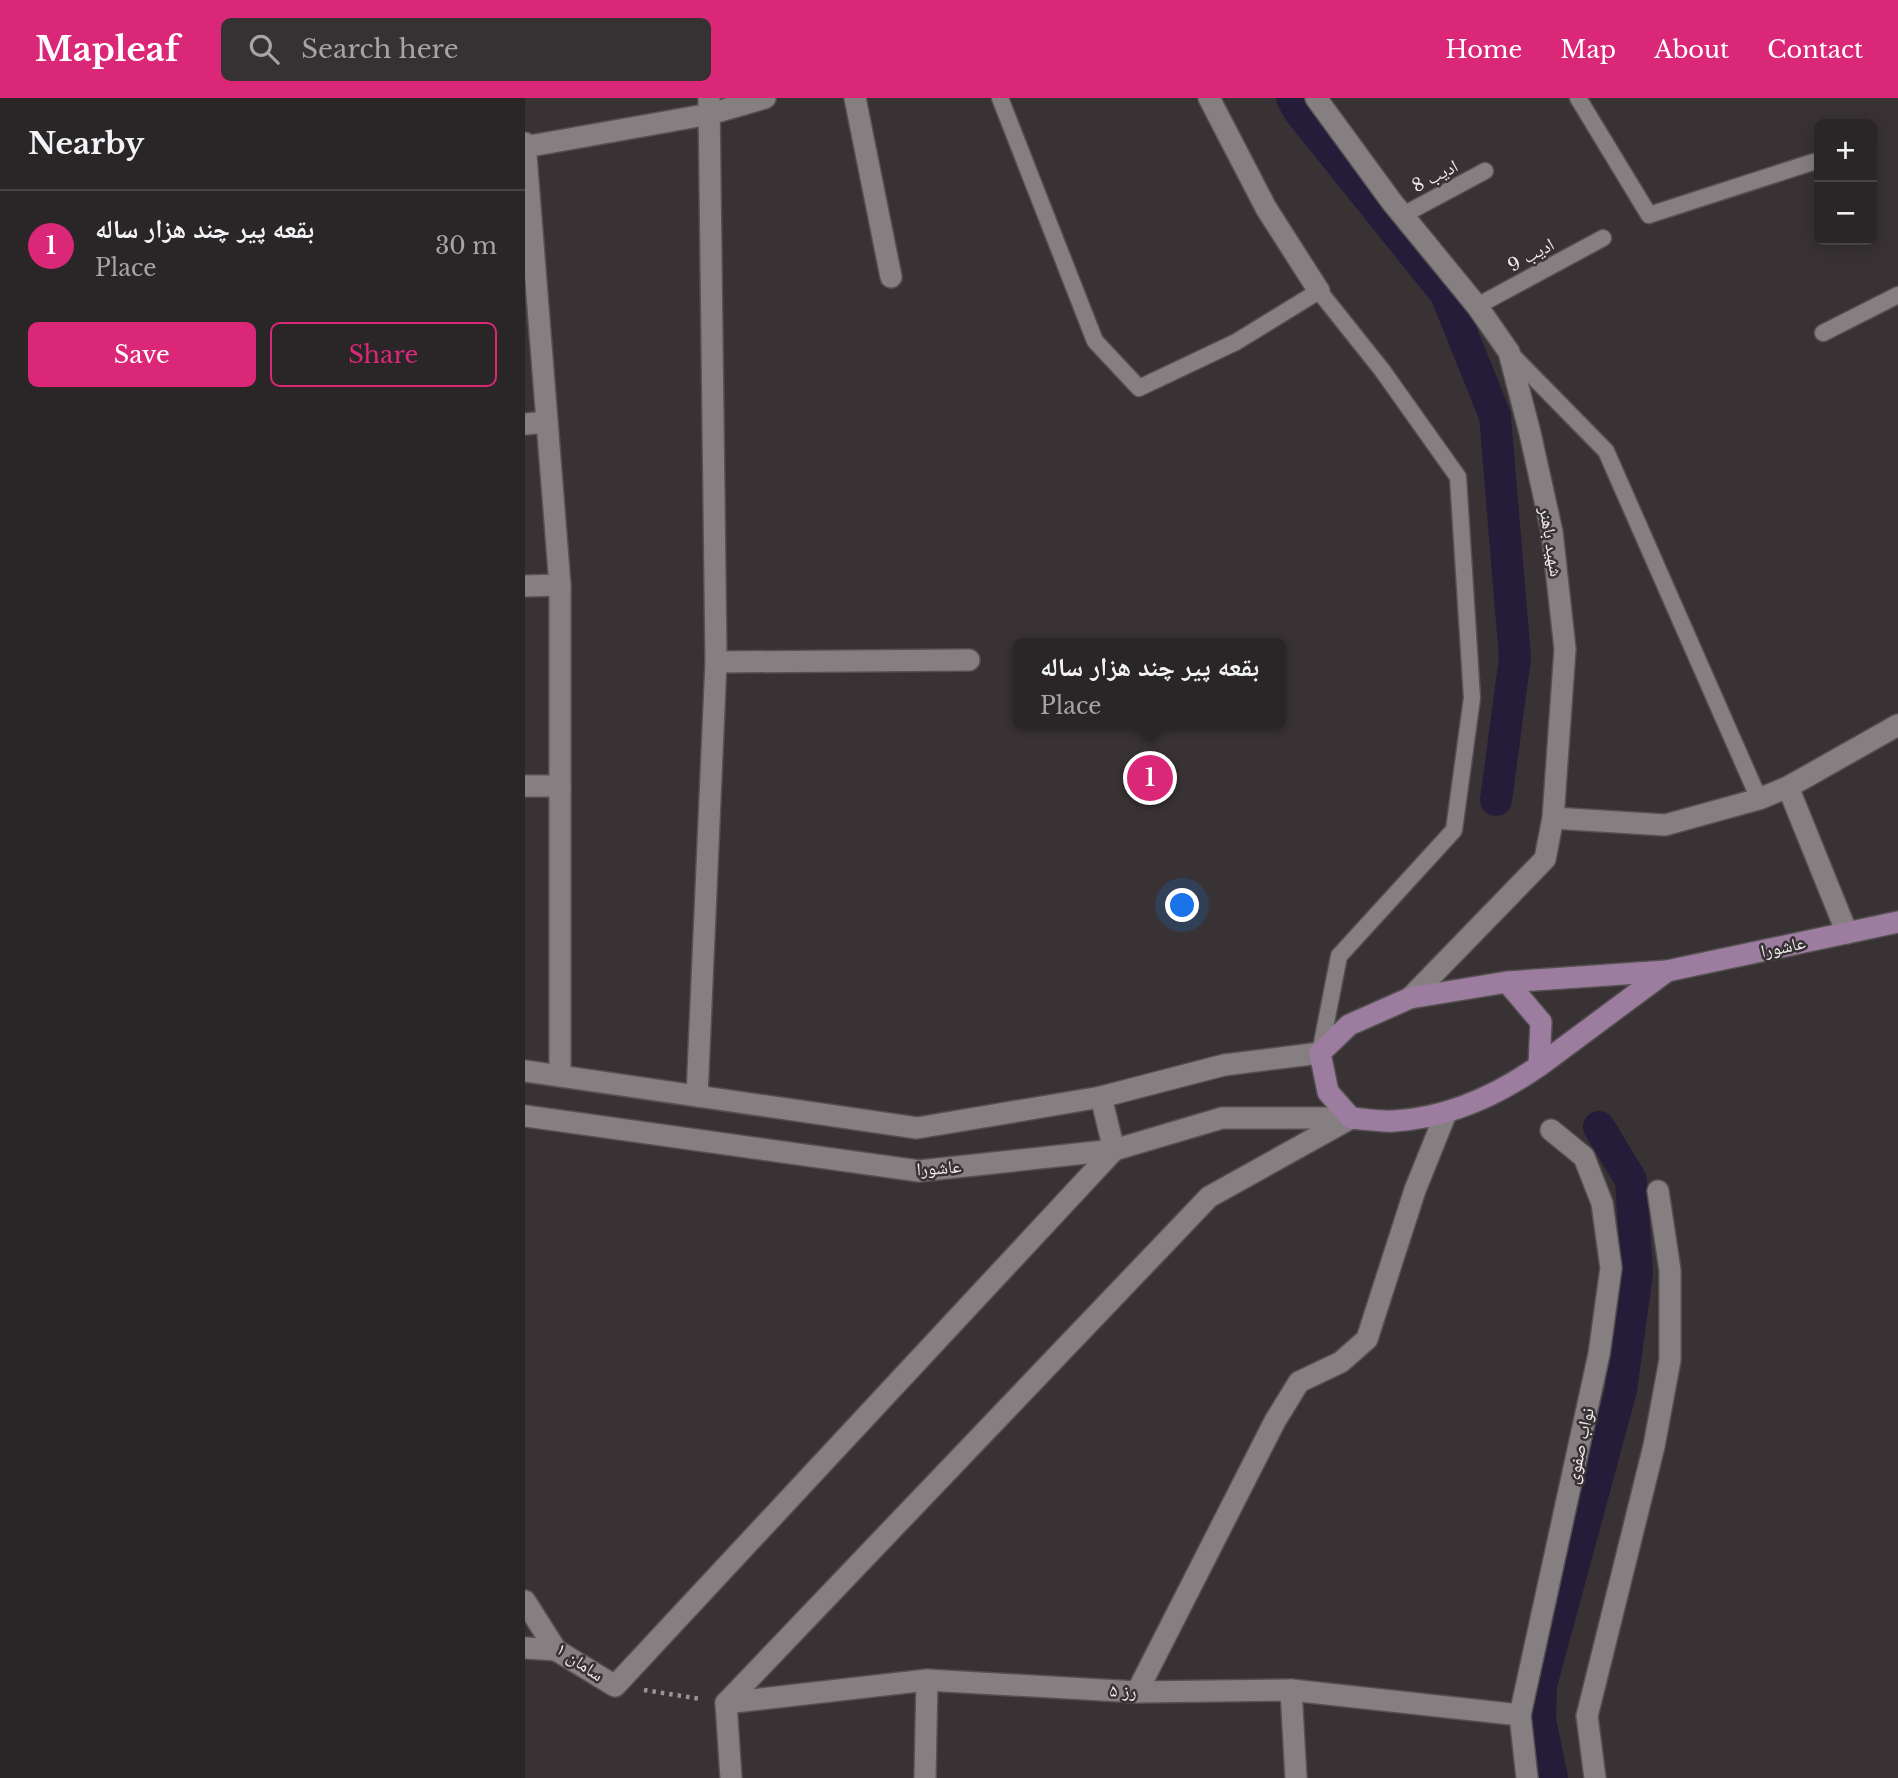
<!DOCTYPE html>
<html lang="en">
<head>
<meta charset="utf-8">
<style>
  body { margin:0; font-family:"Libre Baskerville","Noto Naskh Arabic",serif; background:#363233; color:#f1f3f6 }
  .controls { position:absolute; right:21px; top:21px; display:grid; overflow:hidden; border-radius:10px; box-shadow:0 4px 18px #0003 }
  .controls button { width:63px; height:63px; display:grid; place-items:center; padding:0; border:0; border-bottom:2px solid #464344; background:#2a2627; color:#f1f3f6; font:35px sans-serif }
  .you { position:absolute; left:658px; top:808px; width:24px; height:24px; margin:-18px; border:5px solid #fff; border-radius:50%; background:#1a73e8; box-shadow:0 0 0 10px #1a73e833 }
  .badge { display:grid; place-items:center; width:46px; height:46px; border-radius:50%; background:#db2777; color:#fff; font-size:23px; font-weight:700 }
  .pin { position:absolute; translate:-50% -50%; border:4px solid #fff; box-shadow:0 2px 7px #0006 }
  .popup { position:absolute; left:488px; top:540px; width:273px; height:91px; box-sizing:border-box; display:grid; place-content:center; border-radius:10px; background:#2a2627; filter:drop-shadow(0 2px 5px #0005); font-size:23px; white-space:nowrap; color:#a5a5a7 }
  .popup b { font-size:26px; color:#f1f3f6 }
  .popup::after { content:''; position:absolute; left:50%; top:100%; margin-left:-14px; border:14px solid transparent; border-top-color:#2a2627 }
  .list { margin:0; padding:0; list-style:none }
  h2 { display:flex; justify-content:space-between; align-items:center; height:91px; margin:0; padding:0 28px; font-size:30px }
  h2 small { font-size:23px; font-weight:400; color:#a5a5a7 }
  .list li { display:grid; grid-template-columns:46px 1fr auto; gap:21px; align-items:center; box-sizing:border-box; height:112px; padding:0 28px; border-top:2px solid #464344 }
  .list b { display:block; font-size:26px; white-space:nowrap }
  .list p { margin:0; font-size:23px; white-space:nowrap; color:#a5a5a7 }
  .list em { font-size:23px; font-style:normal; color:#a5a5a7 }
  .actions { display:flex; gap:14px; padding:21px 28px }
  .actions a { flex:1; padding:16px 0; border:2px solid #db2777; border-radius:10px; text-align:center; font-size:24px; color:#db2777 }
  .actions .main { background:#db2777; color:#fff }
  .icon { flex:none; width:38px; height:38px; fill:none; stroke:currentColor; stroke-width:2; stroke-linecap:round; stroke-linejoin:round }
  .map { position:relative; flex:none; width:1373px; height:1680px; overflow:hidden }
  header { display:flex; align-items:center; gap:42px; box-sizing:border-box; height:98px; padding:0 35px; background:#db2777; color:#fff }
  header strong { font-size:33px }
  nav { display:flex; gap:38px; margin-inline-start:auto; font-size:24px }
  .search { width:490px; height:63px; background:#363233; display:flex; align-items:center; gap:18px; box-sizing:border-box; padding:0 24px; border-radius:10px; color:#a5a5a7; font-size:26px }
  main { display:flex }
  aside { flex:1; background:#2a2627 }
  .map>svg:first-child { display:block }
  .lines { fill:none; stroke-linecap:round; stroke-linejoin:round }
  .canal { stroke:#231d39; stroke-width:32 }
  .service-casing { stroke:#555052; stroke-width:19 }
  .minor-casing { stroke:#555052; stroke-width:24 }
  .tertiary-casing { stroke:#555052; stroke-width:24 }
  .secondary-casing { stroke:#555052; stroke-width:24 }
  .path { stroke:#999496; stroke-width:4.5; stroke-dasharray:3.5 5; stroke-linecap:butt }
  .service { stroke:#867f82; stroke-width:16 }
  .minor { stroke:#867f82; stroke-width:21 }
  .tertiary { stroke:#867f82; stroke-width:21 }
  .secondary { stroke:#9d7d9f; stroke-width:21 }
  .labels { text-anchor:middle; stroke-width:5; stroke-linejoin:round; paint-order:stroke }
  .street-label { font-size:18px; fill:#efebed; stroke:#383234 }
</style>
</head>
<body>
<header>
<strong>Mapleaf</strong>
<div class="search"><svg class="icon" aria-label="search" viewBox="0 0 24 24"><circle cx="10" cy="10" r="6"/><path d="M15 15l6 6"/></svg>Search here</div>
<nav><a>Home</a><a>Map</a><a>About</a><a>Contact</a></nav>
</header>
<main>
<aside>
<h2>Nearby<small></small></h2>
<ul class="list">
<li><span class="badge">1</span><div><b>بقعه پیر چند هزار ساله</b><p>Place</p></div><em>30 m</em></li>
</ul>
<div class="actions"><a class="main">Save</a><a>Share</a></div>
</aside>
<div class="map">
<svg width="1373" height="1680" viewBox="0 0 1373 1680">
  <rect width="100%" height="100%" fill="#383234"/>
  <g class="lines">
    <!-- canal -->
    <g class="canal">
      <polyline points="767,0 774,13 921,196 970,318 990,560 971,702"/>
      <polyline points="1027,1680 1015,1622 1016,1587 1096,1292 1112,1175 1106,1082 1074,1029"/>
    </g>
    <defs>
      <g id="service">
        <polyline points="475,0 570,243 614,290 711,244 794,193 857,272 933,379 947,600 929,732 814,858 795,955"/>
        <polyline points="1053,0 1124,117 1288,64"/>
        <polyline points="878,117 960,73"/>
        <polyline points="952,208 1078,140"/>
        <polyline points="1298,235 1373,197"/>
        <polyline points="984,254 1081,353 1234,701"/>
      </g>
      <g id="minor">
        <polyline points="330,0 366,179"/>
        <polyline points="684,0 741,110 794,193"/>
        <polyline points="0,45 35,487 35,978"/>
        <polyline points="0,49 185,16 240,0"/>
        <polyline points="0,326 22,324"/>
        <polyline points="0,488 35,487"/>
        <polyline points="191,564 444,562"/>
        <polyline points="0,688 35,688"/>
        <polyline points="1263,689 1322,835"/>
        <polyline points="1028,720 1140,727 1234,701 1263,689 1373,627"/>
        <polyline points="172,998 191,564 184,0"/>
        <polyline points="0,1503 31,1552 90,1588 589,1052"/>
        <polyline points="0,1550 31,1552"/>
        <polyline points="766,1592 771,1680"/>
        <polyline points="612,1594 750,1323 774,1284 816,1264 842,1241 890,1092 921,1015"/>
        <polyline points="201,1605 402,1582 612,1594 766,1592 995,1617"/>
        <polyline points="206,1680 201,1605 684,1099 826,1020"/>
        <polyline points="400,1680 402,1582"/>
        <polyline points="1002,1680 995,1617 1074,1256 1086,1170 1077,1105 1059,1059 1026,1032"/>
        <polyline points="1070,1680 1062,1618 1129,1348 1145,1262 1145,1172 1133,1093"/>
      </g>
      <g id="tertiary">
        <polyline points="791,0 867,104 952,208 984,254 1005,335 1027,434 1040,551 1028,720 1020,761 885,900"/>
        <polyline points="0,973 392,1030 576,999 699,967 795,955"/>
        <polyline points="576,999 589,1052"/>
        <polyline points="0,1018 394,1073 589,1052 697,1020 826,1020"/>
      </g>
      <g id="secondary">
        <polyline points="1142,873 1373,824"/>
        <path d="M982 884 1016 924 1014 968C971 998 922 1020 869 1023 855 1024 840 1021 826 1020L803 994 795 955 824 927 885 900 982 884 1142 873 1014 968"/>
      </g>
    </defs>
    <!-- service casing -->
    <use href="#service" class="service-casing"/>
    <!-- minor casing -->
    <use href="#minor" class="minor-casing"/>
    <!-- tertiary casing -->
    <use href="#tertiary" class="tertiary-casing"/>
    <!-- secondary casing -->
    <use href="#secondary" class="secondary-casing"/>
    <!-- path -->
    <polyline class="path" points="119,1592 176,1601"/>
    <!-- service -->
    <use href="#service" class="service"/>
    <!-- minor -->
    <use href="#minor" class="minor"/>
    <!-- tertiary -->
    <use href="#tertiary" class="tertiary"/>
    <!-- secondary -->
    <use href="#secondary" class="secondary"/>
  </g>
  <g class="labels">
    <!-- street labels -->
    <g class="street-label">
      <text transform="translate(910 78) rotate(-28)" y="6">ادیب 8</text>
      <text transform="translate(1006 157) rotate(-29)" y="6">ادیب 9</text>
      <text transform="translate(1026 444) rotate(81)" y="6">شهید باهنر</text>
      <text transform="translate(1258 849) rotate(-12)" y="6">عاشورا</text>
      <text transform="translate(414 1070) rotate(-4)" y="6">عاشورا</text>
      <text transform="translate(1055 1348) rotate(-78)" y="6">نواب صفوی</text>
      <text transform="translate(55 1564) rotate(35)" y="6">سامان ۱</text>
      <text transform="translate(598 1593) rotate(2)" y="6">رز ۵</text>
    </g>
  </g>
</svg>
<div class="controls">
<button>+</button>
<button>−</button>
</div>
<div class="you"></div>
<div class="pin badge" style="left:625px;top:680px">1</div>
<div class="popup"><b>بقعه پیر چند هزار ساله</b>Place</div>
</div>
</main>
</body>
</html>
